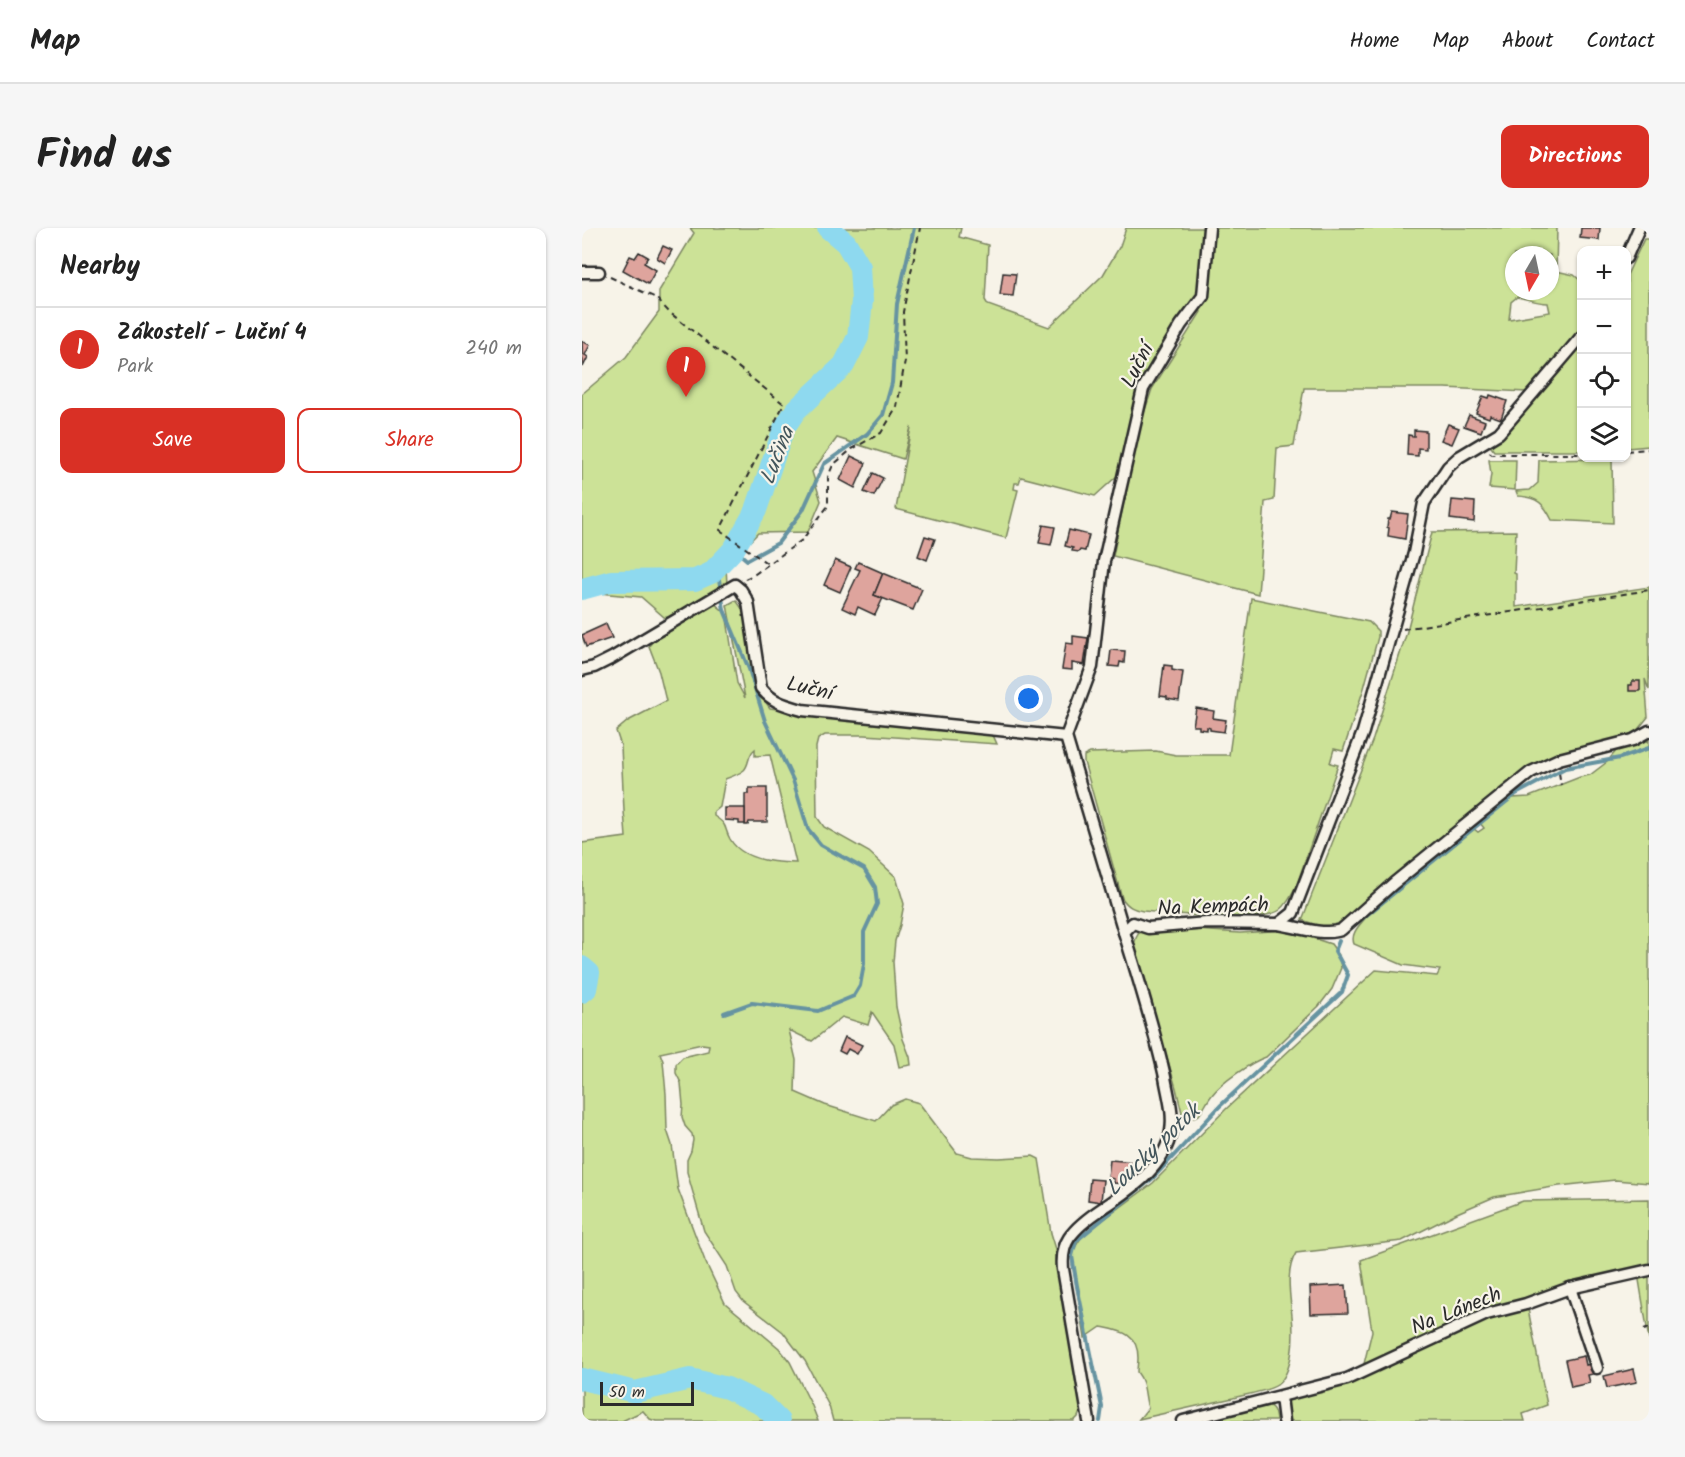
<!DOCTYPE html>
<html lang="en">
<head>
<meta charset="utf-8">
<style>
  body { margin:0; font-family:Kalam,sans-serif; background:#f6f6f6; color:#222 }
  .controls { position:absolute; right:18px; top:18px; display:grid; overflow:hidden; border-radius:12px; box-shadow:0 2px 4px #0004 }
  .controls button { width:54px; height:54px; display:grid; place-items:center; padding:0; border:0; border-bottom:2px solid #e0e0e0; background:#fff; color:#222; font:30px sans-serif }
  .compass { position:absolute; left:923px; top:18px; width:54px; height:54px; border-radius:50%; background:#fff; box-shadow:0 2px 4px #0004; rotate:189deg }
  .scale { position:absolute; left:18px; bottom:15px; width:94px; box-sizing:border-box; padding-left:6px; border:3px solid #2b2b2b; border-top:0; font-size:16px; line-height:21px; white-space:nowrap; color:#2b2b2b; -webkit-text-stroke:4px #f7f3e8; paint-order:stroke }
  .you { position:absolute; left:447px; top:471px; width:21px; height:21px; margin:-15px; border:4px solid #fff; border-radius:50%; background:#1a73e8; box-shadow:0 0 0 9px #1a73e833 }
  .badge { display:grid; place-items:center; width:39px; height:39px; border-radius:50%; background:#d93025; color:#fff; font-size:20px; font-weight:700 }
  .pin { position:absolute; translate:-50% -50px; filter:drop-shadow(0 2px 3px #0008) }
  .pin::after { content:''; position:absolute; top:32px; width:21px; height:18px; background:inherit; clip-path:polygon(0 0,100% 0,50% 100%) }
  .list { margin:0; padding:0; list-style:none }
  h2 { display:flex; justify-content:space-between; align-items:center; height:78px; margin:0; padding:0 24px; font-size:26px }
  h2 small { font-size:20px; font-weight:400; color:#767676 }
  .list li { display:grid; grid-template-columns:39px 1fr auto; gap:18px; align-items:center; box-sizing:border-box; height:84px; padding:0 24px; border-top:2px solid #e0e0e0 }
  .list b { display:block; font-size:22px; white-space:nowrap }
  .list p { margin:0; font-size:20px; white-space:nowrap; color:#767676 }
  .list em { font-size:20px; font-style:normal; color:#767676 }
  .actions { display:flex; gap:12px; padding:18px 24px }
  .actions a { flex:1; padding:14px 0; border:2px solid #d93025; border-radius:12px; text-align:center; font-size:21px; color:#d93025 }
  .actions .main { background:#d93025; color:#fff }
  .icon { flex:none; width:33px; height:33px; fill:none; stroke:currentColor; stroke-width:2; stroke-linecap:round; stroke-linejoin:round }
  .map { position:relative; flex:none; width:1067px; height:1193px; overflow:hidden; border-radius:12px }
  header { display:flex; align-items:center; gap:36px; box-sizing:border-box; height:84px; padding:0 30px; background:#fff; border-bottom:2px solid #e0e0e0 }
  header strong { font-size:28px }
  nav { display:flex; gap:33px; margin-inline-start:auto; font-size:21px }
  .intro { display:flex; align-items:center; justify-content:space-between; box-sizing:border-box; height:144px; padding:0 36px }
  h1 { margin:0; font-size:42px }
  .button { padding:15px 27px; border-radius:12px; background:#d93025; color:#fff; font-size:21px; font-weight:700 }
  main { display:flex; gap:36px; padding:0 36px }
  aside { flex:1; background:#fff; border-radius:12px; box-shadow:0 2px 4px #0004 }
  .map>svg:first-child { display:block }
  .green { fill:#cce297; stroke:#7c8661; stroke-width:1.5; fill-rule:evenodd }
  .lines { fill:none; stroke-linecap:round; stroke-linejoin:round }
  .stream { stroke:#6693a1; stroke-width:4 }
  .river { stroke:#8ed9ef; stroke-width:22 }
  .building { fill:#dea49d; stroke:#2b2b2b; stroke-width:1.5 }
  .minor-casing { stroke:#2b2b2b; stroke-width:15 }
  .path { stroke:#2b2b2b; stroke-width:2; stroke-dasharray:6 4.5; stroke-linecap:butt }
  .minor { stroke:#f7f3e8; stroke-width:10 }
  .labels { text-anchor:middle; stroke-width:4.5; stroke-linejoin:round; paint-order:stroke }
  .street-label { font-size:21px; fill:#2b2b2b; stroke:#f7f3e8 }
  .water-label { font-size:22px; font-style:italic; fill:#44565c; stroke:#f7f3e8 }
</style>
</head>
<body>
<header>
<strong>Map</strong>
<nav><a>Home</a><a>Map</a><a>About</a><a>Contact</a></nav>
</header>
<div class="intro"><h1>Find us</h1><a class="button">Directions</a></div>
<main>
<aside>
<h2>Nearby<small></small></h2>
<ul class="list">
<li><span class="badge">1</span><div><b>Zákostelí - Luční 4</b><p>Park</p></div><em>240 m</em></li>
</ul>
<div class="actions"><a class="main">Save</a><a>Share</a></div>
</aside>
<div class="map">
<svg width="1067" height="1193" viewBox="0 0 1067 1193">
  <rect width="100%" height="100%" fill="#f7f3e8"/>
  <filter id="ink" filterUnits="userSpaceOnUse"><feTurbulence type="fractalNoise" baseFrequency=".0167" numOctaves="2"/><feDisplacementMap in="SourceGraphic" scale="12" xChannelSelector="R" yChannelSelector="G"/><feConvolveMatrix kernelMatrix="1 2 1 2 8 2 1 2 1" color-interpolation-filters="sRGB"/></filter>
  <g filter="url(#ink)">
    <!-- green -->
    <g class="green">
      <path d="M108 0H379L377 9 406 17 403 72 406 77 467 99 521 47 538 18 544 0H975L974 43 992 47 999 53V223H912L909 219 914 212 970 153 945 164 863 160H722L712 218 695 220 692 272 683 274 676 366 531 328 556 203 570 161 619 84 611 82 561 161 536 247 513 268 439 249 437 255H433L432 261 436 262 424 310 314 281 329 199 321 231 255 210 230 244 239 273 226 304 176 305 144 338 145 357 132 375 144 385 155 455 163 470 145 377 154 372 161 382 177 465 188 480 348 502 410 505 415 516 283 507H243L236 511 234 519 235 589 242 599 287 624 314 649 322 676 318 697 313 713 311 734 314 779 321 811 328 829 329 837 317 839 312 816 290 784 286 797 260 789 230 813 207 802 214 832 213 864 243 877 294 893 309 877 323 871 337 875 375 925 390 929 417 930 451 928 457 931 469 1005 474 1021V1031L501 1176 496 1189 492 1193H251L247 1178 223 1133 201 1104 161 1073 154 1064 145 1038 122 1003 105 944V932L109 923 111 912 110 906 103 898 100 889 101 877 99 855 94 845V836L101 829 126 823 127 817 120 816 78 825 81 833 84 866 85 902 90 917 96 961 123 1033 143 1075 197 1120 208 1134 230 1178 236 1193H74L68 1191 61 1183 40 1193H0V615L44 609 42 583 39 518 34 503 46 493 84 473 77 444 67 418 73 410 101 391 82 389 59 369 6 364 0 366V166L44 129 77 84V63L112 5ZM932 27H968V63H932ZM935 69C946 71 955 75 966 75L968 84 927 91 929 74ZM173 521V528L188 527 214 635C192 635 160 632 148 611 141 598 147 598 132 588V584L138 579 143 551C149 549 157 546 162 542 168 536 165 527 173 521Z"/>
      <polygon points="1062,11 1067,11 1067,218 1045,220 1045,47"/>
      <path d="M1030 231 1031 295 970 292C962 276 956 269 936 268L934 263 948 262 956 255 957 232Z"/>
      <polygon points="907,232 934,232 933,262 907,260 909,246"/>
      <polygon points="934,303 932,345 934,346 934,379 1067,359 1067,462 1063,451 1066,489 1053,505 960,534 752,703 720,692 791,511 824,407 850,304"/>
      <path d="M669 370 787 394 796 403V409L782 460 761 523 752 521 748 535 756 537 714 659C710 667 705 677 698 682 676 697 590 685 561 683 551 681 546 679 540 670L502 534V528L508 525 574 523 594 527H647Z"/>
      <path d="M1067 512V955L1033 952 977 958 912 969 875 985 820 1013 714 1025C703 1043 708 1067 710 1088 712 1106 712 1144 695 1157 687 1163 661 1167 651 1170 620 1177 588 1184 557 1191L566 1180C562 1167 564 1155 555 1144 555 1139 556 1135 556 1130 556 1105 539 1103 519 1099L503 1110 490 1035C490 1023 494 1017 501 1007L571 955 644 881 794 742 855 748 858 742 821 737 772 716C768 705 778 697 785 688L892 601 896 604 902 600 898 595 930 570 947 569 998 549 1008 547 1025 534 1034 523Z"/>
      <path d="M585 700 658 705 706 702 749 716 757 727 759 740 750 761 737 778 684 829C669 834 639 855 630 867 625 873 622 881 617 887L609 890 601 889 594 860 552 717 554 710 558 703Z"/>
      <polygon points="1067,971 1067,1112 1056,1046 945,1076 965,1177 941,1186 943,1193 702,1193 699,1169 780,1144 790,1103 779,1032 941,973"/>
      <path d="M682 1176C692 1178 693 1184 694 1193H624Z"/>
    </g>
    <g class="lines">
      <!-- stream -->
      <g class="stream">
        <polyline points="152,321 165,332 196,315 221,282 242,236 285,206 301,187 310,155 315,76 332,0"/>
        <polyline points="135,339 142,382 167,441 183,493 211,552 226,601 239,617 282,641 293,659 295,676 282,704 282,736 278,758 272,768 236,783 170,775 142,785"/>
        <polyline points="770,699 934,566 983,540 1038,530 1067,520"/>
        <polyline points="518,1193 520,1179 495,1058 490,1028 494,1013 571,950 638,878 760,764 766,747 753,723 757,713"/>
      </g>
      <!-- river -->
      <g class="river">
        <polyline points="0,361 29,353 113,352 129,345 152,321 174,282 202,200 214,182 262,137 276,109 280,73 278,39 264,15 246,0"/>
        <polyline points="0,739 7,745 4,761 0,764"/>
        <polyline points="0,1151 53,1164 108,1151 145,1160 181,1177 197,1193"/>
      </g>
    </g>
    <!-- building -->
    <g class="building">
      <polygon points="999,0 1018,0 1017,12 998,10"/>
      <polygon points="81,18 90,22 83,35 75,30"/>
      <polygon points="57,24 66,29 62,35 74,42 66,56 41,42 48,28 53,30"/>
      <polygon points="421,45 434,46 431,68 418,67"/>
      <polygon points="0,113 8,117 3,127 6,129 1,139"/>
      <polygon points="908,167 925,173 919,191 908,187 907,190 894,185 901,168 907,170"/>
      <polygon points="887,187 903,193 899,204 882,198"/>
      <polygon points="866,196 877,200 870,216 859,212"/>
      <polygon points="832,202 844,203 844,221 836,220 836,228 825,227 826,207 832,208"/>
      <polygon points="269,228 284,235 273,260 258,252"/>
      <polygon points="291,245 301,250 292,268 282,264"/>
      <polygon points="870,272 893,274 892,294 868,291"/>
      <polygon points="810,284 826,286 823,311 806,308 807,300 805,299 806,291 808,291"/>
      <polygon points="461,297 473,299 469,317 457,315"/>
      <polygon points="487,302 507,307 503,323 498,322 497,324 490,323 491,320 483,318"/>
      <polygon points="343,308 353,311 345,332 336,328"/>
      <polygon points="253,332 269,339 258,364 242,357"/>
      <polygon points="276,334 301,345 292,367 301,370 293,387 276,379 273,386 260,380 278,342 273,340"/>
      <polygon points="301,345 340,361 331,382 292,367"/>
      <polygon points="24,396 30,410 4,419 0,407"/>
      <polygon points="491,408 506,410 502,437 490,435 490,442 480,441 484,415 491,416"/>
      <polygon points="529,422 543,423 542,435 538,434 537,439 527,438"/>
      <polygon points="582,437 590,438 590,442 601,444 597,473 585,471 585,469 578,468"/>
      <polygon points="1050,453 1058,453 1058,463 1047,463 1047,457 1050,457"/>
      <polygon points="614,480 632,483 631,490 644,492 642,504 628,502 628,500 625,499 625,502 617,501 617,498 611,498"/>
      <polygon points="167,560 185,560 185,594 167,594 166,597 163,597 163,566 167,566"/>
      <polygon points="143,580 163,580 163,596 157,596 157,593 143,592"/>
      <polygon points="263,809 280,817 275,826 266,821 263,826 257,823"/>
      <polygon points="528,932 553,934 551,953 543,952 543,956 532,955 532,951 526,950"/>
      <polygon points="508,951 521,952 519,974 506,972"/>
      <polygon points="764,1057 766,1085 729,1086 728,1059"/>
      <polygon points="1002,1128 1004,1137 1009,1136 1011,1146 1006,1147 1008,1155 989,1159 983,1132"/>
      <polygon points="1052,1141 1055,1154 1025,1160 1022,1148"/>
    </g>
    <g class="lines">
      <defs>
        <g id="minor">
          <polyline points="1044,30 1057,0"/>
          <polyline points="0,44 17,44"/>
          <path d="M0 442 12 439 30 430 153 357 159 362 166 374 179 460C190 474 203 477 220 482L484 509"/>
          <path d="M697 696C714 699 742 708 759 702L812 655 949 544 977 531 1051 512 1067 503"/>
          <polyline points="542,704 484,509 510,439 522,333 561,161 599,97 621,68 627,0"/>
          <polyline points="988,1060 1015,1140"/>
          <polyline points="699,1169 702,1193"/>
          <path d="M507 1193 481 1041C480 1030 481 1019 487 1010 495 998 509 988 521 980 548 962 583 939 589 903 592 885 586 867 583 849 572 800 557 752 542 704L551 695 566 700 625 695 697 696 711 685 781 504 832 325 842 275 866 239 877 229 917 205 999 109"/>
          <polyline points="601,1193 765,1151 905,1086 944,1076 988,1060 1067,1042"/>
        </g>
      </defs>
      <!-- minor casing -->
      <use href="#minor" class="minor-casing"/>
      <!-- path -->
      <g class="path">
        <polyline points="28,49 74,70 87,84 202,176 138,302 186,336"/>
        <polyline points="1044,223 1067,221"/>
        <polyline points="907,224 910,226 999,226"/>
        <polyline points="163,351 173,346 220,312 246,278 246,249 251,237 270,221 299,205 315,179 323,133 321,84 338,0"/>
        <polyline points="821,401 1067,362"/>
        <polyline points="977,545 979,557"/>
        <polyline points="1062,1102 1067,1100"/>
      </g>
      <!-- minor -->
      <use href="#minor" class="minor"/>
    </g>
  </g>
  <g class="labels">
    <!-- street labels -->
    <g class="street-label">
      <text transform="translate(555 137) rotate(-63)" y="7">Luční</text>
      <text transform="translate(228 460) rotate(13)" y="7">Luční</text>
      <text transform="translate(631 678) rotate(-2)" y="7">Na Kempách</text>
      <text transform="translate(874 1082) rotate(-22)" y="7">Na Lánech</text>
    </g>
    <!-- water labels -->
    <g class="water-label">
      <text transform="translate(194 227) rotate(-69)" y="8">Lučina</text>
      <text transform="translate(570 921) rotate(-44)" y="8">Loucký potok</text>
    </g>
  </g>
</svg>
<div class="controls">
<button>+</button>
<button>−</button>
<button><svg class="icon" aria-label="locate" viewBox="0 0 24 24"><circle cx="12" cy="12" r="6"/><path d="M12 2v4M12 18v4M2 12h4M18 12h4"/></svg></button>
<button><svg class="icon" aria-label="layers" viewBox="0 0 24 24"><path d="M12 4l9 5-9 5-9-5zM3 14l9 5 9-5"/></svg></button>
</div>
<svg class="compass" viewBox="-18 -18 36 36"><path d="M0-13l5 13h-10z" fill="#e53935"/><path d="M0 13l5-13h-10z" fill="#767676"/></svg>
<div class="scale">50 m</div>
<div class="you"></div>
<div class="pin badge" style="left:104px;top:169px">1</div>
</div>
</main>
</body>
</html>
